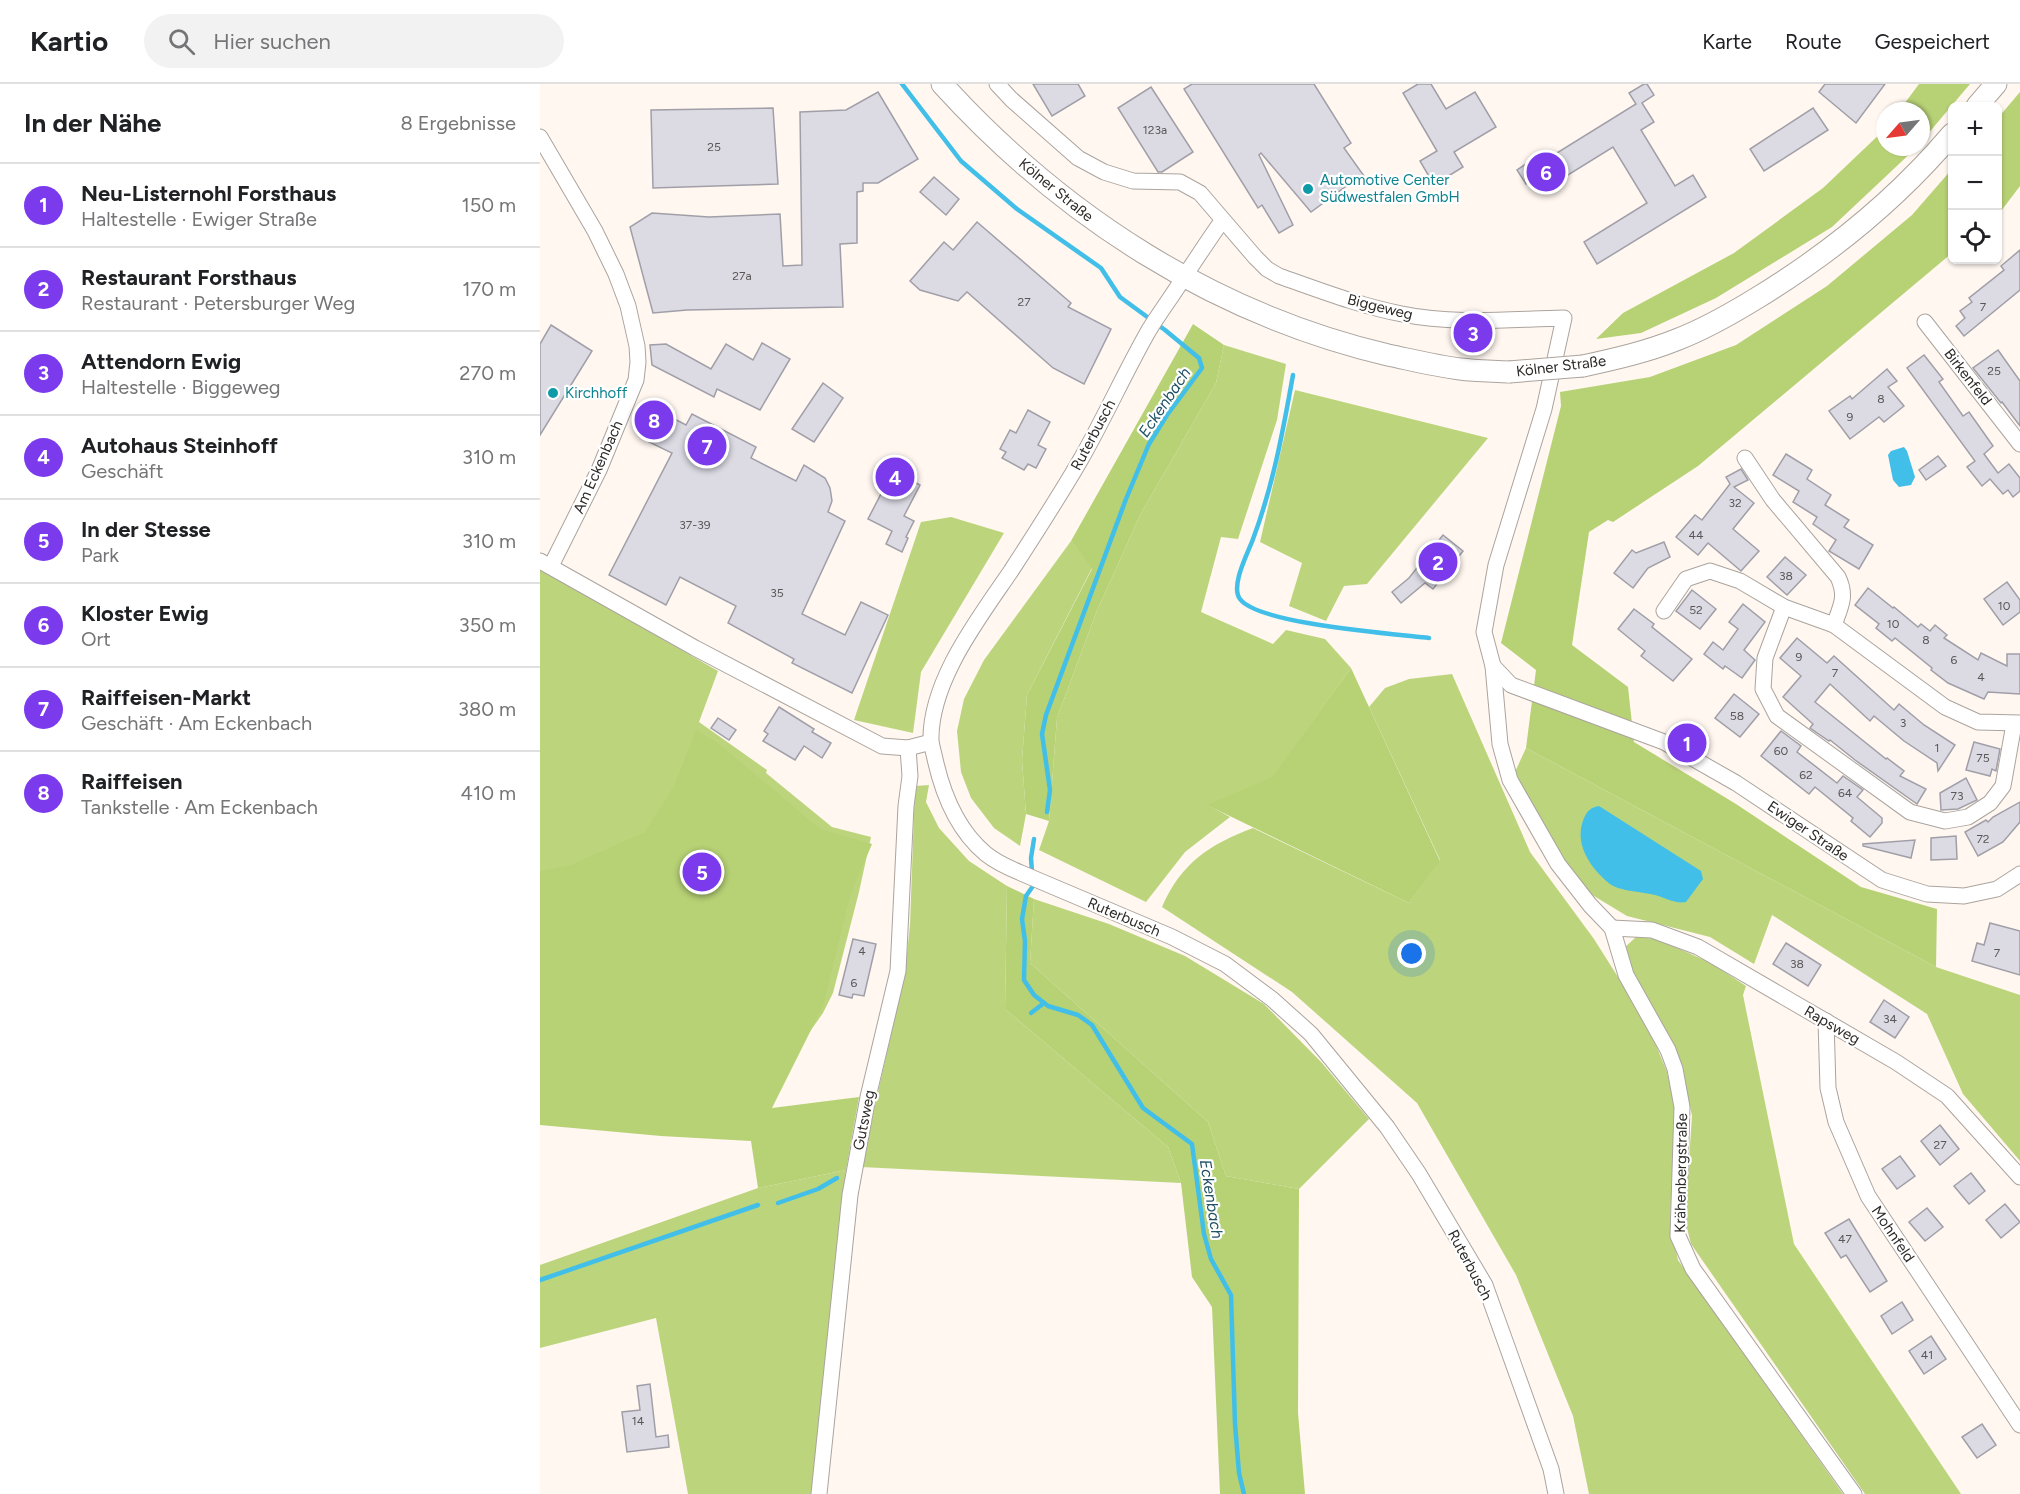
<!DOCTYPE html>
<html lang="de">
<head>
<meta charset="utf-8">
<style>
  body { margin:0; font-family:Figtree,sans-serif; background:#f2f2f2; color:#202124 }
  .controls { position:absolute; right:18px; top:18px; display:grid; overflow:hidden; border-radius:9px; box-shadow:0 2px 4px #0004 }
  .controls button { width:54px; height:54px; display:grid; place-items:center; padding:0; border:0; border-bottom:2px solid #e0e0e0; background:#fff; color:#202124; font:30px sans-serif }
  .compass { position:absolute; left:1336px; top:18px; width:54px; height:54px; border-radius:50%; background:#fff; box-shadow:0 2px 4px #0004; rotate:242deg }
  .you { position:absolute; left:872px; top:870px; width:21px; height:21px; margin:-15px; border:4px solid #fff; border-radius:50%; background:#1a73e8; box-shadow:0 0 0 9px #1a73e833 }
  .badge { display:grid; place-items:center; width:39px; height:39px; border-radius:50%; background:#7c3aed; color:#fff; font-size:20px; font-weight:700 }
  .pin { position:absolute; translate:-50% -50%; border:3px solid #fff; box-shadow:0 2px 6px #0006 }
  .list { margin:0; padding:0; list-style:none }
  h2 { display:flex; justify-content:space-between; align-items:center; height:78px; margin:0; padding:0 24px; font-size:26px }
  h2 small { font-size:20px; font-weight:400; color:#757577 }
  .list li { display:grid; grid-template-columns:39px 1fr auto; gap:18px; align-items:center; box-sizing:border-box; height:84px; padding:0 24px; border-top:2px solid #e0e0e0 }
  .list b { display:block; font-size:22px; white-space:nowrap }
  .list p { margin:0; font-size:20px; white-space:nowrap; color:#757577 }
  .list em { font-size:20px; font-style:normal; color:#757577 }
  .icon { flex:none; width:33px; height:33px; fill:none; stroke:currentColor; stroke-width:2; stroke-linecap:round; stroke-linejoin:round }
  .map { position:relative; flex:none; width:1480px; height:1410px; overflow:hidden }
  header { display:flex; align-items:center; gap:36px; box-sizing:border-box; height:84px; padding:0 30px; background:#fff; border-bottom:2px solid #e0e0e0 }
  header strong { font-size:28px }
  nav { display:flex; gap:33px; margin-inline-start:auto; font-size:21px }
  .search { width:420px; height:54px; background:#f2f2f2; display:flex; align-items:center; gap:15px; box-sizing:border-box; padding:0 21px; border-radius:33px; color:#757577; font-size:22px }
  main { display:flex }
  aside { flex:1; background:#fff }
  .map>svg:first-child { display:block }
  .green { fill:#bcd57d }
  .forest { fill:#b7d175 }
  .water { fill:#42bfe8 }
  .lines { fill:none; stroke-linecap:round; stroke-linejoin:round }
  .stream { stroke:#42bfe8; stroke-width:4.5 }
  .building { fill:#dcdbe4; stroke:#a09fa8; stroke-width:1.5 }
  .street-casing { stroke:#aba49e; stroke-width:17 }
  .secondary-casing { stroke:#aba49e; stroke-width:23 }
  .street { stroke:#fff; stroke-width:15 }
  .secondary { stroke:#fff; stroke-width:21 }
  .secondary-bridge-casing { stroke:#aba49e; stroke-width:23; stroke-linecap:butt }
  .secondary-bridge { stroke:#fff; stroke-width:21 }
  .culture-dot { fill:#0f9aa8; stroke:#fff; stroke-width:2 }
  .labels { text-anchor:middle; stroke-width:4.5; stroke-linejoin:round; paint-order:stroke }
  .number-label { font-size:12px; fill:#595657 }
  .culture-label { font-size:15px; fill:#0d838f; stroke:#fff; text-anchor:start }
  .street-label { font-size:15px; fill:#2d2a28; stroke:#fff }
  .water-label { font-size:16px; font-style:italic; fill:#205264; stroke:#fff }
</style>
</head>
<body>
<header>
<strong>Kartio</strong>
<div class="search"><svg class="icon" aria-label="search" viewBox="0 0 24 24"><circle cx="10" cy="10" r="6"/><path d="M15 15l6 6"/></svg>Hier suchen</div>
<nav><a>Karte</a><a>Route</a><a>Gespeichert</a></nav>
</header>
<main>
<aside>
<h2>In der Nähe<small>8 Ergebnisse</small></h2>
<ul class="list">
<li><span class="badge">1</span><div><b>Neu-Listernohl Forsthaus</b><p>Haltestelle · Ewiger Straße</p></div><em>150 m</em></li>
<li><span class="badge">2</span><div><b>Restaurant Forsthaus</b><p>Restaurant · Petersburger Weg</p></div><em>170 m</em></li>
<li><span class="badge">3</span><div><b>Attendorn Ewig</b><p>Haltestelle · Biggeweg</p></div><em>270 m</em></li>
<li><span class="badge">4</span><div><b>Autohaus Steinhoff</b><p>Geschäft</p></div><em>310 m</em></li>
<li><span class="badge">5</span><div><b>In der Stesse</b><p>Park</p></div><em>310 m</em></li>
<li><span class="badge">6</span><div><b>Kloster Ewig</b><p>Ort</p></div><em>350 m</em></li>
<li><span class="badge">7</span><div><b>Raiffeisen-Markt</b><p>Geschäft · Am Eckenbach</p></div><em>380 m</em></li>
<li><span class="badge">8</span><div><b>Raiffeisen</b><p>Tankstelle · Am Eckenbach</p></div><em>410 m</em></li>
</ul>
</aside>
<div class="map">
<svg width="1480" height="1410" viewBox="0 0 1480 1410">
  <rect width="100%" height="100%" fill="#fff7f0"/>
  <!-- green -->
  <g class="green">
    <polygon points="684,261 746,280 737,336 698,455 681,453 661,528 733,560 746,546 785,555 811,584 732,694 668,721 690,733 645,768 606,818 499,766 509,737 517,634 556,529 600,431 676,299"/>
    <polygon points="755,306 948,354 827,500 804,502 786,537 749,522 762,479 720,458"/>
    <polygon points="411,433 464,449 381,588 373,649 314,636 381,438"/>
    <polygon points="531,457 552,484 487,611 482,676 486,730 480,762 454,744 431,714 421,688 417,647 424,615 444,576"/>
    <polygon points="0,485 178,587 159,638 227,686 226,689 292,743 331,753 319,808 293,909 283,929 259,963 0,1008"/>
    <path d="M912 590 990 768 1054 855 1107 939 1127 988 1135 1024 1130 1138 1138 1176 1303 1410H1049L1033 1332 976 1191 877 1019 752 908 622 823C641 779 670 760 713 744L869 819 900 776 829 623 845 604 869 595Z"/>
    <polygon points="986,664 1396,883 1480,911 1480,1077 1423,1010 1387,930 1232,831 1214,880 1170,853 1087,832 1049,809 1014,763 975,688"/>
    <polygon points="389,701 386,718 399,744 429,777 467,802 465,925 628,1063 641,1099 321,1083 365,889 370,841 375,702"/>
    <polygon points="494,815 569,840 645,872 724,920 782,979 829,1035 759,1105 686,1092 668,1038 490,879"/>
    <polygon points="1096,853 1117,855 1171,879 1206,902 1203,911 1254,1160 1421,1410 1325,1410 1151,1160 1145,1136 1152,1032 1143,988 1086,883 1083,865"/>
    <polygon points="306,1086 272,1410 148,1410 116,1234 0,1264 0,1181 218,1104"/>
  </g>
  <!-- forest -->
  <g class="forest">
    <polygon points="1379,0 1430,0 1381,58 1381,27 1359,27"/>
    <polygon points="1480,8 1480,102 1458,131 1458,34"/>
    <polygon points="1345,45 1345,63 1377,63 1292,143 1176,214 1101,249 1056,255 1083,229 1194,169 1283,104"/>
    <polygon points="1412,85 1412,169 1158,382 1073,438 1068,436 1049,448 1032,561 1088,603 1094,658 1196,720 1321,803 1397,825 1396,883 986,664 996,586 961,559 1021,322 1020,308 1110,293 1196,261 1287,202 1372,131"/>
    <polygon points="653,240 684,261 676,299 600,431 556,529 517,634 509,737 486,730 482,676 487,611 552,485 531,457"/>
    <polygon points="811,584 900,777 869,819 667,721 732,693"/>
    <polygon points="156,646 178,659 280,745 332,760 310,812 283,922 232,1024 319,1013 306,1086 218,1104 211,1057 121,1052 0,1041 0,787 31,781 105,748 134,702"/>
    <polygon points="467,802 494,815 490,879 668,1038 686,1092 759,1105 758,1329 765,1410 680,1410 672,1223 652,1193 641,1099 628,1063 465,925"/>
  </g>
  <!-- water -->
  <g class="water">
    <polygon points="1364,363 1367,367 1375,393 1371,401 1359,403 1353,396 1348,371 1351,367"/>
    <path d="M1059 722 1161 787 1163 795 1146 818C1135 820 1126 814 1115 811 1104 808 1078 807 1070 800 1050 784 1032 758 1045 732 1048 726 1052 723 1059 722Z"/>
  </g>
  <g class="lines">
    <!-- stream -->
    <g class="stream">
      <polyline points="362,0 421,77 477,125 561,184 580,213 625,246 659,274 662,284 627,331 609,360 586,415 506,631 502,650 510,706 507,728"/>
      <path d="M753 291C743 347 733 402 713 455 708 469 690 502 700 515 718 540 854 550 889 554"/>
      <polyline points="494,755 491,774 493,802 486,812 482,835 485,857 484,896 494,911 508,922 538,931 552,941 603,1024 652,1060 664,1150 671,1175 691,1211 695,1340 699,1389 704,1410"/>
      <polyline points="491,929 504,919"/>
      <polyline points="238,1119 278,1105 297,1094"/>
      <polyline points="0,1196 218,1121"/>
    </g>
  </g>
  <!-- building -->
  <g class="building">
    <polygon points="493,0 538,0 545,12 512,32"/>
    <polygon points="652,0 774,0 811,59 804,64 824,92 812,98 771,128 721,69 719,71 753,141 739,149 722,121 718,124 644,5"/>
    <polygon points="878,0 891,0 906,25 935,8 956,43 914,68 923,83 894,101 880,77 897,67 863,9"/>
    <polygon points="1104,0 1107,0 1114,11 1102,19 1114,38 1101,46 1135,102 1153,91 1166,113 1057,180 1044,158 1107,119 1073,63 1007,104 999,92 986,100 977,86 992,76 996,82 1096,20 1089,9"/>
    <polygon points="1285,0 1345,0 1316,39 1279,8"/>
    <polygon points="611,3 653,68 622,88 618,88 578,24"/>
    <polygon points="338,8 378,75 338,99 323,99 323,107 317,108 317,159 300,160 303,223 147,226 113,229 90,143 112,129 169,133 240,130 243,182 262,181 260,28 306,26"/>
    <polygon points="233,24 238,100 113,104 111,26"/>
    <polygon points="1273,24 1288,46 1224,87 1210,65"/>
    <polygon points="394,93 419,115 406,131 380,108"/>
    <polygon points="437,138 531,219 528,223 571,245 544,300 513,284 427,208 418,217 380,206 370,197 404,158 413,166"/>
    <polygon points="1480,166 1480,206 1424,252 1416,242 1425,234 1420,227 1432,218 1429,214 1464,186 1461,182"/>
    <polygon points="11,241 52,267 0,351 0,260"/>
    <polygon points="222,259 250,275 220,326 177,305 174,313 112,281 110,261 126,260 171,285 186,260 213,276"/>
    <polygon points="1458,266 1480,297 1480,342 1462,318 1461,319 1433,284"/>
    <polygon points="1384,271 1403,295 1399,298 1423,332 1429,328 1453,362 1444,370 1458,389 1469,380 1480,394 1480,407 1473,413 1468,406 1463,410 1450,395 1442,402 1427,383 1435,377 1367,284"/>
    <polygon points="1347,285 1357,297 1348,303 1364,322 1344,338 1339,333 1310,355 1289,327 1310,312 1312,315"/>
    <polygon points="283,299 303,314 274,358 252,345"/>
    <polygon points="488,326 510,338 498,361 506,365 496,384 488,380 484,386 462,374 466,368 460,365 470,346 476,349"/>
    <polygon points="123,329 146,341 152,330 216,363 211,374 256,397 264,381 285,394 290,404 292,417 288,428 305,437 262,530 305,551 321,518 348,531 312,609 252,579 254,575 188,539 196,522 140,493 126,521 69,491 132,369 109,358"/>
    <polygon points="1246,370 1272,386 1267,395 1291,411 1285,421 1309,436 1304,443 1333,461 1319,485 1289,467 1296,456 1273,440 1277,433 1253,418 1259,407 1233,391"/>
    <polygon points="1398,372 1406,382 1386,396 1379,386"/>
    <polygon points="348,384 360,390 365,389 370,391 371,396 380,401 364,432 374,437 366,453 368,454 362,468 346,460 352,447 328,435 344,404 337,400 338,397 337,393 339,387"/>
    <polygon points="1201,385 1208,396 1194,403 1214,419 1193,445 1219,467 1201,487 1168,459 1158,471 1136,453 1155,431 1162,436 1190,400 1186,393"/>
    <polygon points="903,451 923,467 893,505 885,499 861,519 852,508 869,494"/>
    <polygon points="1124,458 1130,473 1108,484 1093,504 1074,489 1092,466 1096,469"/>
    <polygon points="1245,473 1266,491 1247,511 1227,493"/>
    <polygon points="1467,498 1480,516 1480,528 1463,541 1444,515"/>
    <polygon points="1328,504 1353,524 1354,523 1378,543 1381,540 1390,547 1395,541 1407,551 1404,554 1438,576 1441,569 1467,582 1467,570 1480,570 1480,610 1448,608 1444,615 1408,599 1391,586 1392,584 1355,554 1352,557 1336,544 1339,540 1315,521"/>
    <polygon points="1152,506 1176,525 1160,545 1136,527"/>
    <polygon points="1203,520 1225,538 1204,566 1215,576 1202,594 1185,582 1183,585 1164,570 1173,558 1183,566 1198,545 1189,538"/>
    <polygon points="1094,525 1114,540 1112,543 1152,575 1133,597 1101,572 1105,567 1078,545"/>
    <polygon points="1257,554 1287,579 1294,572 1354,626 1359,620 1384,641 1415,661 1398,687 1397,679 1364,657 1334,632 1330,637 1290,600 1275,618 1346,675 1347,674 1364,687 1360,692 1386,705 1377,720 1315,676 1290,656 1289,657 1270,644 1273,640 1243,613 1261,592 1240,574"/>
    <polygon points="1194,610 1219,630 1200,653 1175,634"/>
    <polygon points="239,623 274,645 272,648 291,659 282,674 264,662 255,676 223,657 228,650 224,647"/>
    <polygon points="178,634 196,646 189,656 171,644"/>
    <polygon points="1241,647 1261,662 1257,668 1297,699 1303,692 1323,706 1317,713 1342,734 1342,739 1330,753 1311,737 1313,734 1275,703 1269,710 1221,672"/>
    <polygon points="1434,658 1460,665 1456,687 1452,685 1450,692 1426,686"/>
    <polygon points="1426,694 1437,716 1418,725 1401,726 1400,709"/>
    <polygon points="1480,718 1480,738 1463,758 1438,772 1425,748 1446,736 1448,738 1453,733"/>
    <polygon points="1416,752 1417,775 1391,776 1391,754"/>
    <polygon points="1375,756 1371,774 1323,762 1323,760"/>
    <polygon points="1450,839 1480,847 1480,891 1432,877 1437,859 1444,861"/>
    <polygon points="313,855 336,860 324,912 313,910 312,914 299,911"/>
    <polygon points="1246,859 1281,881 1268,902 1233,880"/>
    <polygon points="1344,916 1369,933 1355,954 1330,938"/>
    <polygon points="1400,1041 1419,1065 1400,1081 1381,1057"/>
    <polygon points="1360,1072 1375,1092 1357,1105 1342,1085"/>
    <polygon points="1431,1089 1445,1107 1429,1120 1414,1102"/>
    <polygon points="1465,1120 1480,1138 1461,1154 1446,1136"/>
    <polygon points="1387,1124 1403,1143 1385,1157 1369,1138"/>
    <polygon points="1309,1135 1347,1197 1330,1208 1306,1171 1301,1174 1285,1149"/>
    <polygon points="1362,1218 1373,1236 1352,1250 1341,1232"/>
    <polygon points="1391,1252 1406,1275 1384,1290 1369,1267"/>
    <polygon points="110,1300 116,1353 128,1351 129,1363 87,1368 82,1328 100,1326 97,1302"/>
    <polygon points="1442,1340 1456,1361 1437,1374 1422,1353"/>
  </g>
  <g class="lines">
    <defs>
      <g id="street">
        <path d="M457 0 471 15 538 74 564 88 593 97 640 98 660 109 715 173 727 185 739 192C779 206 820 222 862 230 915 241 971 235 1024 234L1004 325 956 481 944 548 953 582 960 660 970 696 1018 780 1050 821 1072 844 1086 891 1128 966 1135 985 1142 1023 1138 1152 1153 1185 1314 1410"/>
        <polyline points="0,53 55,147 76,190 88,222 97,262 98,278 96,296 59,386 11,482"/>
        <path d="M682 137C669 155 657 174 644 193 633 211 620 228 609 246 585 288 565 333 541 375 519 413 495 450 471 487 439 534 389 598 391 658 392 663 394 670 395 675 403 711 417 746 446 770 456 778 469 784 481 789L632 853 685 880 732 915 771 950 847 1043 879 1090 945 1201 1011 1385 1016 1410"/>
        <polyline points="1385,238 1480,360"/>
        <path d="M1205 374 1233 416 1298 493C1307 512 1301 522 1294 541"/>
        <polyline points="0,477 155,564 342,662 368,664 391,658"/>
        <polyline points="1244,523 1225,574 1223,605 1237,632 1370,728 1405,737 1428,733 1450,719 1463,702 1474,640"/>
        <polyline points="1124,527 1146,495 1170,487 1200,497 1244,523 1294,541 1405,623 1438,638 1480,639"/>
        <polyline points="953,582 971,601 1124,658 1196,699 1342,796 1387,810 1424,812 1457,805 1480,790"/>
        <polyline points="1072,844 1112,846 1158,863 1356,978 1407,1012 1480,1093"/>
        <polyline points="1286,937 1288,1004 1296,1038 1328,1112 1480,1341"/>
        <polyline points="279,1410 310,1111 328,1013 358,887 366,722 370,692 368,664"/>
      </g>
      <g id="secondary">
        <path d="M402 0C522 132 674 230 848 271 872 276 896 282 920 285 936 287 953 287 969 288"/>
        <polyline points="1437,22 1456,0"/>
        <path d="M1043 282C1075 275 1106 268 1136 256 1165 245 1191 230 1217 214 1289 170 1357 115 1412 50"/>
      </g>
    </defs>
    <!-- street casing -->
    <use href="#street" class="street-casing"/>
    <!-- secondary casing -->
    <use href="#secondary" class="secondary-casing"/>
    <!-- street -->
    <use href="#street" class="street"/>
    <!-- secondary -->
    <use href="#secondary" class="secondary"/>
    <defs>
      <polyline id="secondary-bridge" points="969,288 1043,282"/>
    </defs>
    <!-- secondary-bridge casing -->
    <use href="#secondary-bridge" class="secondary-bridge-casing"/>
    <!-- secondary-bridge -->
    <use href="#secondary-bridge" class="secondary-bridge"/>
  </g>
  <!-- markers -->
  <g class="culture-dot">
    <circle cx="768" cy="105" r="6"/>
    <circle cx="13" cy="309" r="6"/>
  </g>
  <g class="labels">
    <!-- number labels -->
    <g class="number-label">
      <text x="615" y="50">123a</text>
      <text x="174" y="67">25</text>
      <text x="202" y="196">27a</text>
      <text x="484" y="222">27</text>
      <text x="1443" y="227">7</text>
      <text x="1454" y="291">25</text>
      <text x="1341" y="319">8</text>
      <text x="1310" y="337">9</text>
      <text x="1195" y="423">32</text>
      <text x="155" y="445">37-39</text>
      <text x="1156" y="455">44</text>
      <text x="1246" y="496">38</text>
      <text x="237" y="513">35</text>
      <text x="1464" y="526">10</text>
      <text x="1156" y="530">52</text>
      <text x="1353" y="544">10</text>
      <text x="1386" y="560">8</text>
      <text x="1259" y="577">9</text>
      <text x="1414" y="580">6</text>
      <text x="1295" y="593">7</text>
      <text x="1441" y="597">4</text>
      <text x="1197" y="636">58</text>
      <text x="1363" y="643">3</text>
      <text x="1397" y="668">1</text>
      <text x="1241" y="671">60</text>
      <text x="1443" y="678">75</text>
      <text x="1266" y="695">62</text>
      <text x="1305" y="713">64</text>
      <text x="1417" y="716">73</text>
      <text x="1443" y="759">72</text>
      <text x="322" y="871">4</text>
      <text x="1457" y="873">7</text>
      <text x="1257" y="884">38</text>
      <text x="314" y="903">6</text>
      <text x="1350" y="939">34</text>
      <text x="1400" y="1065">27</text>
      <text x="1305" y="1159">47</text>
      <text x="1387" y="1275">41</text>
      <text x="98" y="1341">14</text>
    </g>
    <!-- culture labels -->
    <g class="culture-label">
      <text x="780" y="101">Automotive Center<tspan x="780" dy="17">Südwestfalen GmbH</tspan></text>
      <text x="25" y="314">Kirchhoff</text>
    </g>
    <!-- street labels -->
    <g class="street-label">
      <text transform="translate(516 106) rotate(39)" y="5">Kölner Straße</text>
      <text transform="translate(840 223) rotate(14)" y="5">Biggeweg</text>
      <text transform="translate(1021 282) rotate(-7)" y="5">Kölner Straße</text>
      <text transform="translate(1428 293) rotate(52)" y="5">Birkenfeld</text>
      <text transform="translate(553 351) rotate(-62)" y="5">Ruterbusch</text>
      <text transform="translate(58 383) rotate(-66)" y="5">Am Eckenbach</text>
      <text transform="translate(1268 747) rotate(34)" y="5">Ewiger Straße</text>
      <text transform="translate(584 833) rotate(23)" y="5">Ruterbusch</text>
      <text transform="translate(1292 941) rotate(30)" y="5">Rapsweg</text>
      <text transform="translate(324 1036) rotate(-79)" y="5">Gutsweg</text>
      <text transform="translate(1141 1089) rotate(-89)" y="5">Krähenbergstraße</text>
      <text transform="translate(1353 1150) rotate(56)" y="5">Mohnfeld</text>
      <text transform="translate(930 1181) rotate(62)" y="5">Ruterbusch</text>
    </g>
    <!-- water labels -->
    <g class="water-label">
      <text transform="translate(624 318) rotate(-56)" y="6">Eckenbach</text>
      <text transform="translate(672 1115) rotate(81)" y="6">Eckenbach</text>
    </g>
  </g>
</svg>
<div class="controls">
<button>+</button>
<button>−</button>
<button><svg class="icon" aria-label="locate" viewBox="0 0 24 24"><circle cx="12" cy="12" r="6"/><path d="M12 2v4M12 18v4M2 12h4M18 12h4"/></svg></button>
</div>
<svg class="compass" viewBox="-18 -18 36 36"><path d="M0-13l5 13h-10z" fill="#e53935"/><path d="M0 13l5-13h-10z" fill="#757577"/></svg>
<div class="you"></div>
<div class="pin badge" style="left:1147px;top:659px">1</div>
<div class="pin badge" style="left:898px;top:478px">2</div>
<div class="pin badge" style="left:933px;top:249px">3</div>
<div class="pin badge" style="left:355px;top:393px">4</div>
<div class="pin badge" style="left:162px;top:788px">5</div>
<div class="pin badge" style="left:1006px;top:88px">6</div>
<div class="pin badge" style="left:167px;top:362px">7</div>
<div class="pin badge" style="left:114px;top:336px">8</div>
</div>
</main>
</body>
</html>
